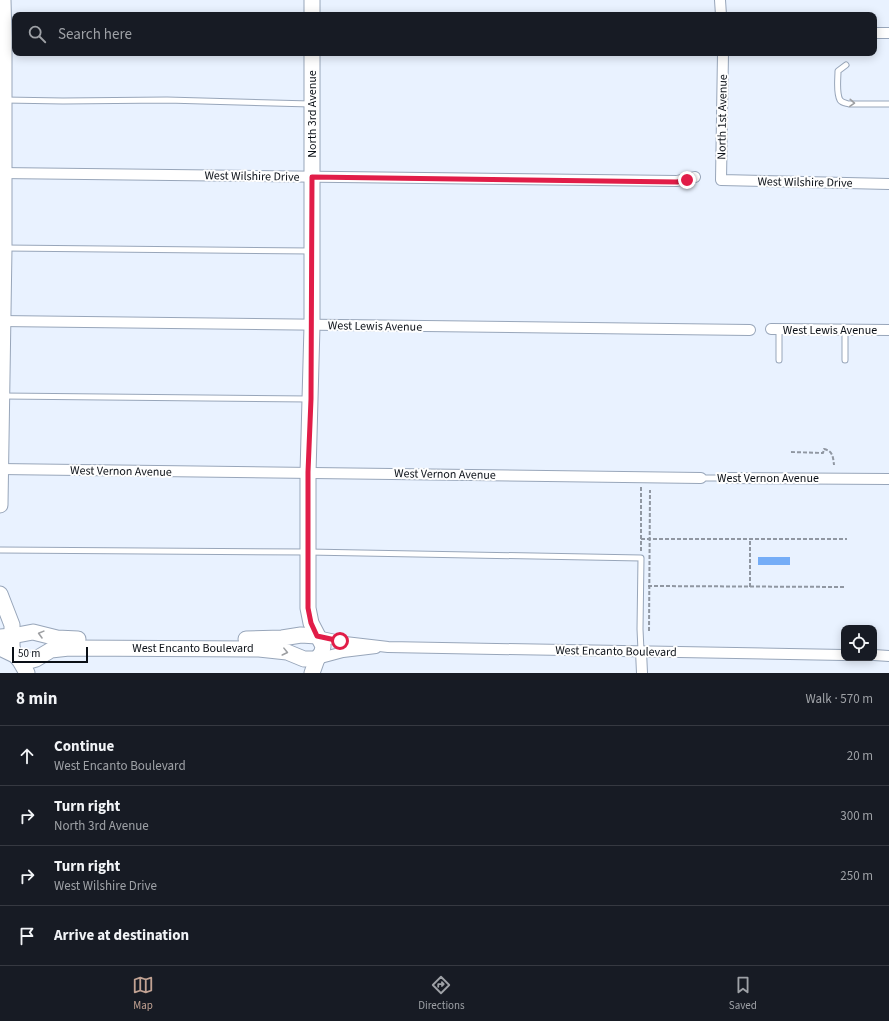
<!DOCTYPE html>
<html lang="en">
<head>
<meta charset="utf-8">
<style>
  body { margin:0; font-family:"Source Sans 3",sans-serif; background:#20242c; color:#f1f3f6 }
  .controls { position:absolute; right:12px; bottom:12px; display:grid; overflow:hidden; border-radius:8px; box-shadow:0 2px 10px #0003 }
  .controls button { width:36px; height:36px; display:grid; place-items:center; padding:0; border:0; border-bottom:1px solid #363941; background:#171b24; color:#f1f3f6; font:20px sans-serif }
  .scale { position:absolute; left:12px; bottom:10px; width:76px; box-sizing:border-box; padding-left:4px; border:2px solid #0a0f16; border-top:0; font-size:11px; line-height:14px; white-space:nowrap; color:#0a0f16; -webkit-text-stroke:3px #fefefe; paint-order:stroke }
  .stop { position:absolute; width:12px; height:12px; margin:-9px; border:3px solid #e11d48; border-radius:50%; background:#fff }
  .stop.end { background:#e11d48; border-color:#fff; box-shadow:0 1px 4px #0008 }
  .list { margin:0; padding:0; list-style:none }
  h2 { display:flex; justify-content:space-between; align-items:center; height:52px; margin:0; padding:0 16px; font-size:17px }
  h2 small { font-size:13px; font-weight:400; color:#9ea1a6 }
  .list li { display:grid; grid-template-columns:26px 1fr auto; gap:12px; align-items:center; box-sizing:border-box; height:60px; padding:0 16px; border-top:1px solid #363941 }
  .list b { display:block; font-size:15px; white-space:nowrap }
  .list p { margin:0; font-size:13px; white-space:nowrap; color:#9ea1a6 }
  .list em { font-size:13px; font-style:normal; color:#9ea1a6 }
  .icon { flex:none; width:22px; height:22px; fill:none; stroke:currentColor; stroke-width:2; stroke-linecap:round; stroke-linejoin:round }
  .map { position:relative; flex:none; width:889px; height:673px; overflow:hidden }
  .search { position:absolute; background:#171b24; box-shadow:0 2px 10px #0003; left:12px; right:12px; top:12px; height:44px; display:flex; align-items:center; gap:10px; box-sizing:border-box; padding:0 14px; border-radius:8px; color:#9ea1a6; font-size:15px }
  .sheet { height:292px; background:#171b24 }
  nav { display:flex; justify-content:space-around; align-items:center; box-sizing:border-box; height:56px; border-top:1px solid #363941; background:#171b24; font-size:11px; color:#9ea1a6 }
  nav a { display:grid; justify-items:center; gap:2px }
  nav .on { color:#c1a293 }
  .map>svg:first-child { display:block }
  .water { fill:#75adf7 }
  .lines { fill:none; stroke-linecap:round; stroke-linejoin:round }
  .lane-casing { stroke:#98a6ba; stroke-width:7 }
  .street-casing { stroke:#98a6ba; stroke-width:12 }
  .secondary-casing { stroke:#98a6ba; stroke-width:17 }
  .path { stroke:#9097a2; stroke-width:2; stroke-dasharray:4 2; stroke-linecap:butt }
  .lane { stroke:#fff; stroke-width:5 }
  .street { stroke:#fff; stroke-width:10 }
  .secondary { stroke:#fff; stroke-width:15 }
  .oneway { stroke:#9d9fa2 }
  .route { stroke:#e11d48; stroke-width:5 }
  .labels { text-anchor:middle; stroke-width:4; stroke-linejoin:round; paint-order:stroke }
  .street-label { font-size:12px; fill:#0a0f16; stroke:#fefefe }
</style>
</head>
<body>
<div class="map">
<svg width="889" height="673" viewBox="0 0 889 673">
  <rect width="100%" height="100%" fill="#e9f2ff"/>
  <!-- water -->
  <rect class="water" x="758" y="557" width="32" height="8"/>
  <g class="lines">
    <defs>
      <g id="lane">
        <path d="M846 65 838 71C838 79 836 93 840 100 842 103 846 103 849 104H889"/>
        <polyline points="5,100 63,101 167,100 311,104"/>
        <polyline points="5,248 311,251"/>
        <polyline points="779,329 779,360"/>
        <polyline points="845,330 845,360"/>
        <polyline points="3,396 309,399"/>
        <polyline points="701,478 726,478"/>
        <polyline points="0,550 308,552 641,558 640,629 641,651"/>
      </g>
      <g id="street">
        <polyline points="720,0 721,15"/>
        <polyline points="874,33 889,33"/>
        <polyline points="723,53 721,180 889,184"/>
        <polyline points="0,173 677,181 695,177"/>
        <polyline points="0,321 750,330"/>
        <polyline points="771,329 889,330"/>
        <polyline points="0,469 701,478"/>
        <polyline points="726,478 889,479"/>
        <polyline points="317,636 345,642 388,647 844,655"/>
        <polyline points="641,651 642,673"/>
        <polyline points="874,655 889,656"/>
        <polyline points="317,659 343,652 376,648"/>
      </g>
      <g id="secondary">
        <polyline points="312,0 312,15"/>
        <polyline points="0,505 4,248 4,37 3,0"/>
        <polyline points="0,594 12,625 12,646 13,652 20,661 27,673"/>
        <polyline points="0,637 12,636 33,632 57,638 78,639"/>
        <polyline points="246,639 282,638 301,635 317,636"/>
        <polyline points="0,648 25,660 29,661 36,659 51,650 69,648 259,649 287,652 304,659 317,659"/>
        <polyline points="312,673 317,659 322,652 323,646 311,623 308,608 308,473 312,326 312,53"/>
      </g>
    </defs>
    <!-- lane casing -->
    <use href="#lane" class="lane-casing"/>
    <!-- street casing -->
    <use href="#street" class="street-casing"/>
    <!-- secondary casing -->
    <use href="#secondary" class="secondary-casing"/>
    <!-- path -->
    <g class="path">
      <path d="M791 452 823 453 824 449C833 451 833 457 834 465"/>
      <polyline points="641,539 847,539"/>
      <polyline points="641,551 641,487"/>
      <polyline points="648,586 846,587"/>
      <polyline points="750,587 750,539"/>
      <polyline points="649,631 650,490"/>
    </g>
    <!-- lane -->
    <use href="#lane" class="lane"/>
    <!-- street -->
    <use href="#street" class="street"/>
    <!-- secondary -->
    <use href="#secondary" class="secondary"/>
  </g>
  <!-- one-way arrows -->
  <defs><path id="oneway-chevron" d="M-2-3.5L2.5 0L-2 3.5" fill="none" stroke-width="1.6" stroke-linecap="round" stroke-linejoin="round"/></defs>
  <g class="oneway">
    <use href="#oneway-chevron" transform="translate(852 103) rotate(4)"/>
    <use href="#oneway-chevron" transform="translate(41 634) rotate(-165)"/>
    <use href="#oneway-chevron" transform="translate(285 652) rotate(14)"/>
  </g>
  <g class="lines">
    <!-- route -->
    <polyline class="route" points="340,641 317,636 311,623 308,608 308,472 311,399 312,177 677,182 687,180"/>
  </g>
  <g class="labels">
    <!-- street labels -->
    <g class="street-label">
      <text transform="translate(312 114) rotate(-90)" y="4">North 3rd Avenue</text>
      <text transform="translate(722 117) rotate(-89)" y="4">North 1st Avenue</text>
      <text transform="translate(252 176) rotate(1)" y="4">West Wilshire Drive</text>
      <text transform="translate(805 182) rotate(1)" y="4">West Wilshire Drive</text>
      <text transform="translate(375 326) rotate(1)" y="4">West Lewis Avenue</text>
      <text x="830" y="334">West Lewis Avenue</text>
      <text transform="translate(121 471) rotate(1)" y="4">West Vernon Avenue</text>
      <text transform="translate(445 474) rotate(1)" y="4">West Vernon Avenue</text>
      <text x="768" y="482">West Vernon Avenue</text>
      <text x="193" y="652">West Encanto Boulevard</text>
      <text transform="translate(616 651) rotate(1)" y="4">West Encanto Boulevard</text>
    </g>
  </g>
</svg>
<div class="controls">
<button><svg class="icon" aria-label="locate" viewBox="0 0 24 24"><circle cx="12" cy="12" r="6"/><path d="M12 2v4M12 18v4M2 12h4M18 12h4"/></svg></button>
</div>
<div class="scale">50 m</div>
<div class="stop" style="left:340px;top:641px"></div>
<div class="stop end" style="left:687px;top:180px"></div>
<div class="search"><svg class="icon" aria-label="search" viewBox="0 0 24 24"><circle cx="10" cy="10" r="6"/><path d="M15 15l6 6"/></svg>Search here</div>
</div>
<section class="sheet">
<h2>8 min<small>Walk · 570 m</small></h2>
<ul class="list">
<li><svg class="icon" aria-label="ahead" viewBox="0 0 24 24"><path d="M12 20V5M6 11l6-6 6 6"/></svg><div><b>Continue</b><p>West Encanto Boulevard</p></div><em>20 m</em></li>
<li><svg class="icon" aria-label="right" viewBox="0 0 24 24"><path d="M7 20v-9h11M14 6l5 5-5 5"/></svg><div><b>Turn right</b><p>North 3rd Avenue</p></div><em>300 m</em></li>
<li><svg class="icon" aria-label="right" viewBox="0 0 24 24"><path d="M7 20v-9h11M14 6l5 5-5 5"/></svg><div><b>Turn right</b><p>West Wilshire Drive</p></div><em>250 m</em></li>
<li><svg class="icon" aria-label="arrive" viewBox="0 0 24 24"><path d="M6 21V4h12l-3 4 3 4H6"/></svg><div><b>Arrive at destination</b></div></li>
</ul>
</section>
<nav>
<a class="on"><svg class="icon" aria-label="map" viewBox="0 0 24 24"><path d="M3 6l6-2 6 2 6-2v14l-6 2-6-2-6 2zM9 4v14M15 6v14"/></svg>Map</a>
<a><svg class="icon" aria-label="directions" viewBox="0 0 24 24"><path d="M12 3l9 9-9 9-9-9zM9 14v-3h6M13 9l2 2-2 2"/></svg>Directions</a>
<a><svg class="icon" aria-label="saved" viewBox="0 0 24 24"><path d="M7 4h10v16l-5-4-5 4z"/></svg>Saved</a>
</nav>
</body>
</html>
